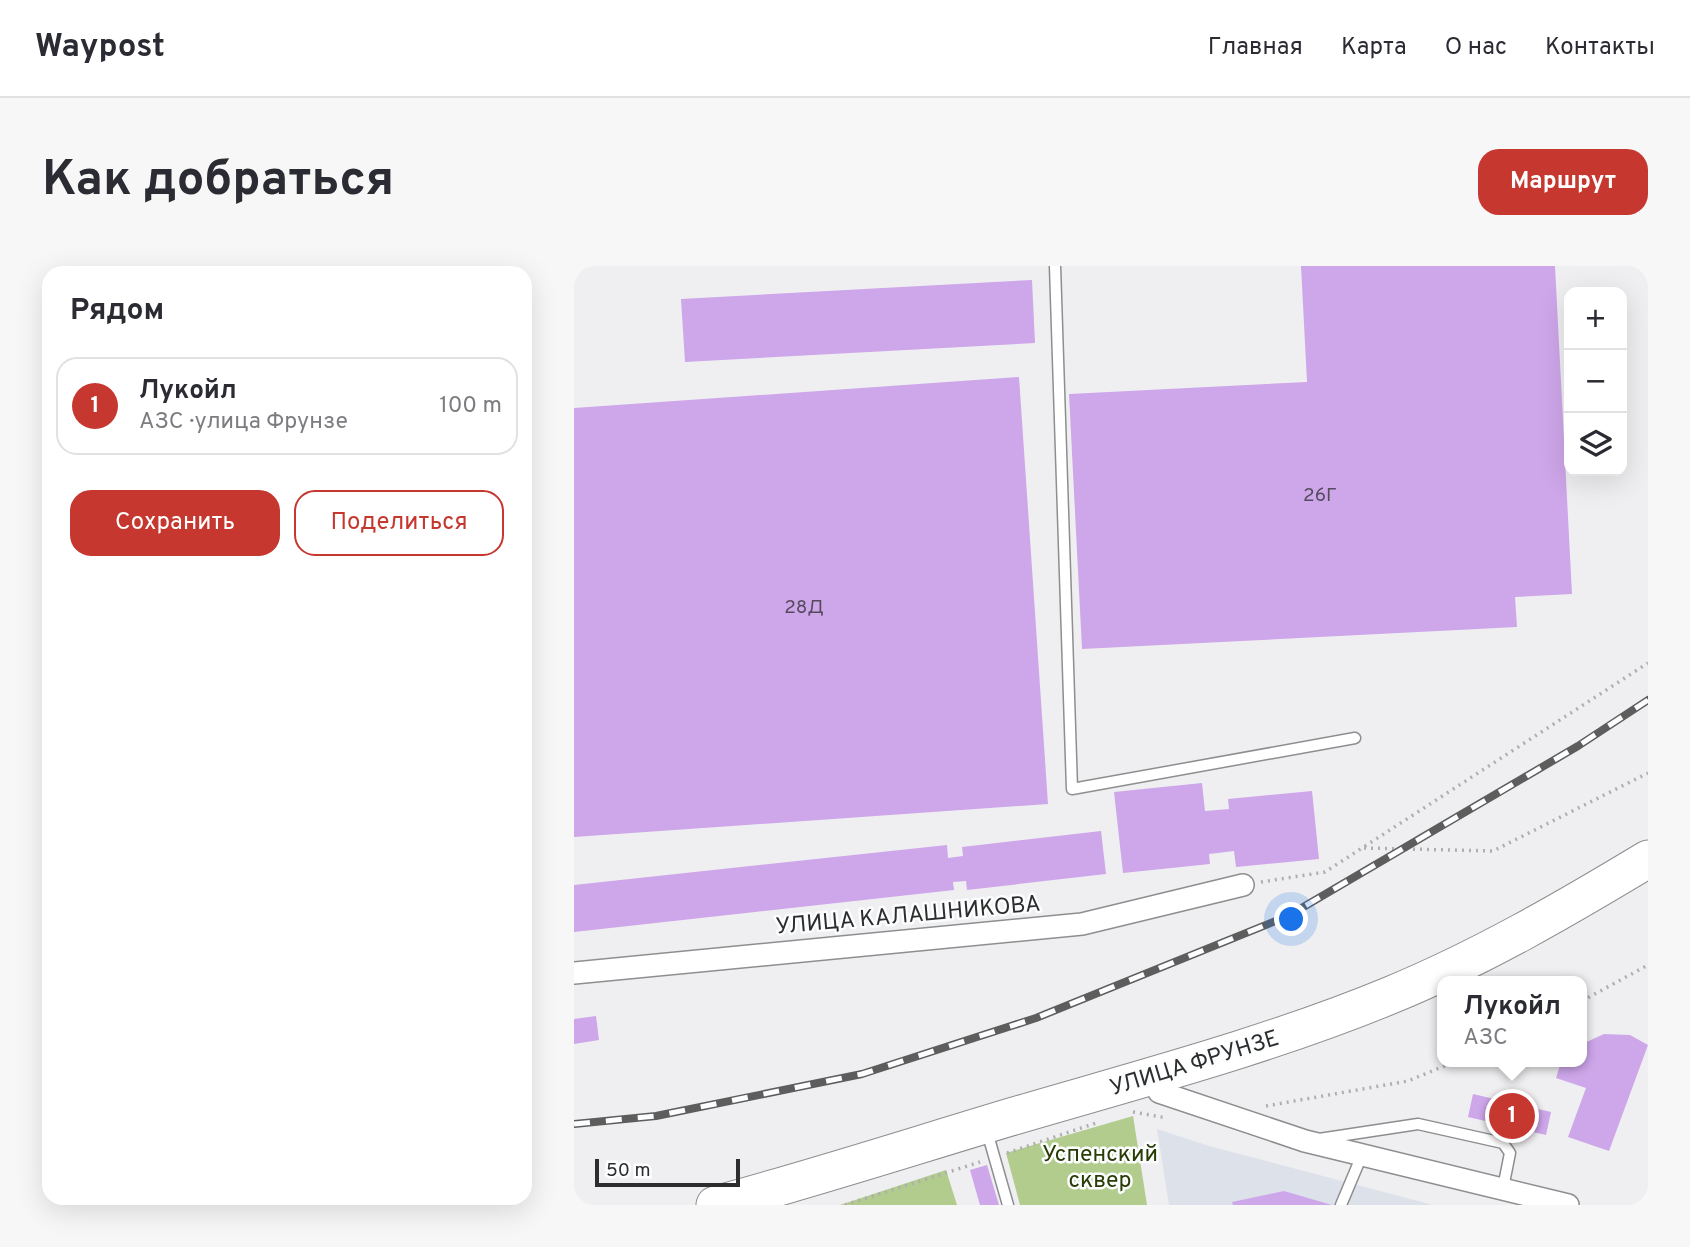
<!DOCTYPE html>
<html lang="ru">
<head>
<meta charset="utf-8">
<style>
  body { margin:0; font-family:Overpass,sans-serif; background:#f7f7f7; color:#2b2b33 }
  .controls { position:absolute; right:21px; top:21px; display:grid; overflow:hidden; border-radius:14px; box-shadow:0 7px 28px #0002 }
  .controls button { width:63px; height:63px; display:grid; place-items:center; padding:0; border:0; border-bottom:2px solid #e1e1e2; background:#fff; color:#2b2b33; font:35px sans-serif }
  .scale { position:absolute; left:21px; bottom:18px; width:145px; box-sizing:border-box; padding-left:7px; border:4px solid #2d2d2d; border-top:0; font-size:19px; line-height:24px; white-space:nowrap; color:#2d2d2d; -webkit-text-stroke:5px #fcfdfe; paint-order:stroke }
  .you { position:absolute; left:718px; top:654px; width:24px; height:24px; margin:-18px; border:5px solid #fff; border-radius:50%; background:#1a73e8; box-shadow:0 0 0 10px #1a73e833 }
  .badge { display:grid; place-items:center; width:46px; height:46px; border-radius:50%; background:#c6382f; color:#fff; font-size:23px; font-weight:700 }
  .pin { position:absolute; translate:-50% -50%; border:4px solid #fff; box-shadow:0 2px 7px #0006 }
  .popup { position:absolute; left:863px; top:710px; width:150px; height:91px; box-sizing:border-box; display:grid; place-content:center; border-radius:14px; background:#fff; filter:drop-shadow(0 2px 5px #0005); font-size:23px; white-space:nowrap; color:#7c7c81 }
  .popup b { font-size:26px; color:#2b2b33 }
  .popup::after { content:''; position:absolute; left:50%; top:100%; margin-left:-14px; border:14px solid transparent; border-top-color:#fff }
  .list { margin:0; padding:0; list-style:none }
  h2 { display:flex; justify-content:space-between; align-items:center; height:91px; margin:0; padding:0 28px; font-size:30px }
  h2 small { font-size:23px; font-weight:400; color:#7c7c81 }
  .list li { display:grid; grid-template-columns:46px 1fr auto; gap:21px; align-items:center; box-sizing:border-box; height:98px; margin:0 14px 14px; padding:0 14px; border:2px solid #e1e1e2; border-radius:21px }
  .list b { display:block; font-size:26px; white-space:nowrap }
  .list p { margin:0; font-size:23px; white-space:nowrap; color:#7c7c81 }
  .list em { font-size:23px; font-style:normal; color:#7c7c81 }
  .actions { display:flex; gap:14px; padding:21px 28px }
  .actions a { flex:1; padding:16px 0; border:2px solid #c6382f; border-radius:21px; text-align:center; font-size:24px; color:#c6382f }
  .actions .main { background:#c6382f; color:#fff }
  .icon { flex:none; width:38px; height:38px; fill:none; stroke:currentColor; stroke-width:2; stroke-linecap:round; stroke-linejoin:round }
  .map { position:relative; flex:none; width:1074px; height:939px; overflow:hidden; border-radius:21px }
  header { display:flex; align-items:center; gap:42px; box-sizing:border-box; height:98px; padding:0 35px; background:#fff; border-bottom:2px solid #e1e1e2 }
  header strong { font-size:33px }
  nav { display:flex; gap:38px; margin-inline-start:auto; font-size:24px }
  .intro { display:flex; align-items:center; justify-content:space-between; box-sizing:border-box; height:168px; padding:0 42px }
  h1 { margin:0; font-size:49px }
  .button { padding:18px 32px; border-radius:21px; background:#c6382f; color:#fff; font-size:24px; font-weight:700 }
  main { display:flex; gap:42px; padding:0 42px }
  aside { flex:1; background:#fff; border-radius:21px; box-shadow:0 7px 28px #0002 }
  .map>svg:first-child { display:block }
  .built { fill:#dde1e9 }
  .green { fill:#b2cc8d }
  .building { fill:#cea6ea }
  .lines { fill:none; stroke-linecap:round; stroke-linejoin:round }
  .service-casing { stroke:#8d8e8f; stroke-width:13 }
  .minor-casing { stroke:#8d8e8f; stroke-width:24 }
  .trunk-casing { stroke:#8d8e8f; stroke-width:39 }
  .path { stroke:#aeaeaf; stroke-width:3.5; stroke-dasharray:2 5; stroke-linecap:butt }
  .service { stroke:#fff; stroke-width:10 }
  .minor { stroke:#fff; stroke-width:21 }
  .trunk { stroke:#fff; stroke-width:37 }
  .rail-casing { stroke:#5d5d5d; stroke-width:8 }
  .rail { stroke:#fcfdfe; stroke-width:5; stroke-dasharray:16; stroke-linecap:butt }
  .labels { text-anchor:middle; stroke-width:5; stroke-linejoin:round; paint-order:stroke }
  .number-label { font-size:19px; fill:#554b5c }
  .street-label { font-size:23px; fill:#2d2d2d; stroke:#fcfdfe }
  .park-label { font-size:23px; fill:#2a3c05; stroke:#fcfdfe }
</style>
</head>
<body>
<header>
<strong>Waypost</strong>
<nav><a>Главная</a><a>Карта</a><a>О нас</a><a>Контакты</a></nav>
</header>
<div class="intro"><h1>Как добраться</h1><a class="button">Маршрут</a></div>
<main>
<aside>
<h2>Рядом<small></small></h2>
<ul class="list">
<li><span class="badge">1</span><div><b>Лукойл</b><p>АЗС · улица Фрунзе</p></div><em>100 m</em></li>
</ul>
<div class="actions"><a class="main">Сохранить</a><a>Поделиться</a></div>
</aside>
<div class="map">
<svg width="1074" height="939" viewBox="0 0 1074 939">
  <rect width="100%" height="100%" fill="#efeff1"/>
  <!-- built -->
  <polygon class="built" points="583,863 635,880 859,939 595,939"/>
  <!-- green -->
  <g class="green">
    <polygon points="559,850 573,939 446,939 432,887"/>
    <polygon points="372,904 383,939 266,939"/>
  </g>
  <!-- building -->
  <g class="building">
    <polygon points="727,0 981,0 998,328 941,331 943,361 508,383 495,128 733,116"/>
    <polygon points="458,14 461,77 111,96 107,33"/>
    <polygon points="445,111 474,538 0,571 0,142"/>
    <polygon points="628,517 631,545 655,543 654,533 738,525 745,593 662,601 660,585 635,588 636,598 549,607 540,526"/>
    <polygon points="527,565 532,608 393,624 392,615 379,616 380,624 0,666 0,619 373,579 374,592 389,590 388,581"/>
    <polygon points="22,750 25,774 0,778 0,753"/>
    <polygon points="1030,768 1056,769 1074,779 1035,885 994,871 1012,822 982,812 987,796 1008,796 1008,778"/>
    <polygon points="899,828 977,846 972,869 894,851"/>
    <polygon points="413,899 425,939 406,939 396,904"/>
    <polygon points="710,925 758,939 659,939 658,936"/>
  </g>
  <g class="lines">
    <defs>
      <g id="service">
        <polyline points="481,0 498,523 781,472"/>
        <polyline points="745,873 844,858 929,877 936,887 929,922"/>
        <polyline points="416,876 434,939"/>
        <polyline points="767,939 788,889"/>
      </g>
      <g id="minor">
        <polyline points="0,707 508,658 669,619"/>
        <polyline points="585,826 731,875 994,939"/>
      </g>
      <path id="trunk" d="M141 939C241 912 340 880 440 850 566 813 696 779 817 729 907 692 991 643 1074 593"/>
    </defs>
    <!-- service casing -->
    <use href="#service" class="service-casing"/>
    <!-- minor casing -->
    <use href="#minor" class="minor-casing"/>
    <!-- trunk casing -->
    <use href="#trunk" class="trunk-casing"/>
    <!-- path -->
    <g class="path">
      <polyline points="790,582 919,585 1074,507"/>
      <polyline points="687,616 751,606 1074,397"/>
      <polyline points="1008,735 1074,699"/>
      <polyline points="692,840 834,815 880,796"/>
      <polyline points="559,846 593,852"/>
      <polyline points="433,887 525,856"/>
      <polyline points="271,939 406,896"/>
    </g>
    <!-- service -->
    <use href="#service" class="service"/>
    <!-- minor -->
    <use href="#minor" class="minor"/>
    <!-- trunk -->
    <use href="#trunk" class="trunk"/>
    <defs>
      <polyline id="rail" points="0,858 82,850 288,808 462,752 714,650 1004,480 1074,434"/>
    </defs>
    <!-- rail casing -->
    <use href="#rail" class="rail-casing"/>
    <!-- rail -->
    <use href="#rail" class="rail"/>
  </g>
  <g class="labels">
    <!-- number labels -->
    <g class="number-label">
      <text x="746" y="235">26Г</text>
      <text x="230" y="347">28Д</text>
    </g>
    <!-- street labels -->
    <g class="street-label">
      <text transform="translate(334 648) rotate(-5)" y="8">УЛИЦА КАЛАШНИКОВА</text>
      <text transform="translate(620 796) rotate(-17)" y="8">УЛИЦА ФРУНЗЕ</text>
    </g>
    <!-- park labels -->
    <g class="park-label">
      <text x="526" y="895">Успенский<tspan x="526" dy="26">сквер</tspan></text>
    </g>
  </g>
</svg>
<div class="controls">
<button>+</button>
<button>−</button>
<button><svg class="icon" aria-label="layers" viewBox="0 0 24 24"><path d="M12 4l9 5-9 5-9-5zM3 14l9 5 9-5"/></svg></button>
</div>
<div class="scale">50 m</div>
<div class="you"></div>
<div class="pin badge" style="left:938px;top:850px">1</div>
<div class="popup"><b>Лукойл</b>АЗС</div>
</div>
</main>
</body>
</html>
